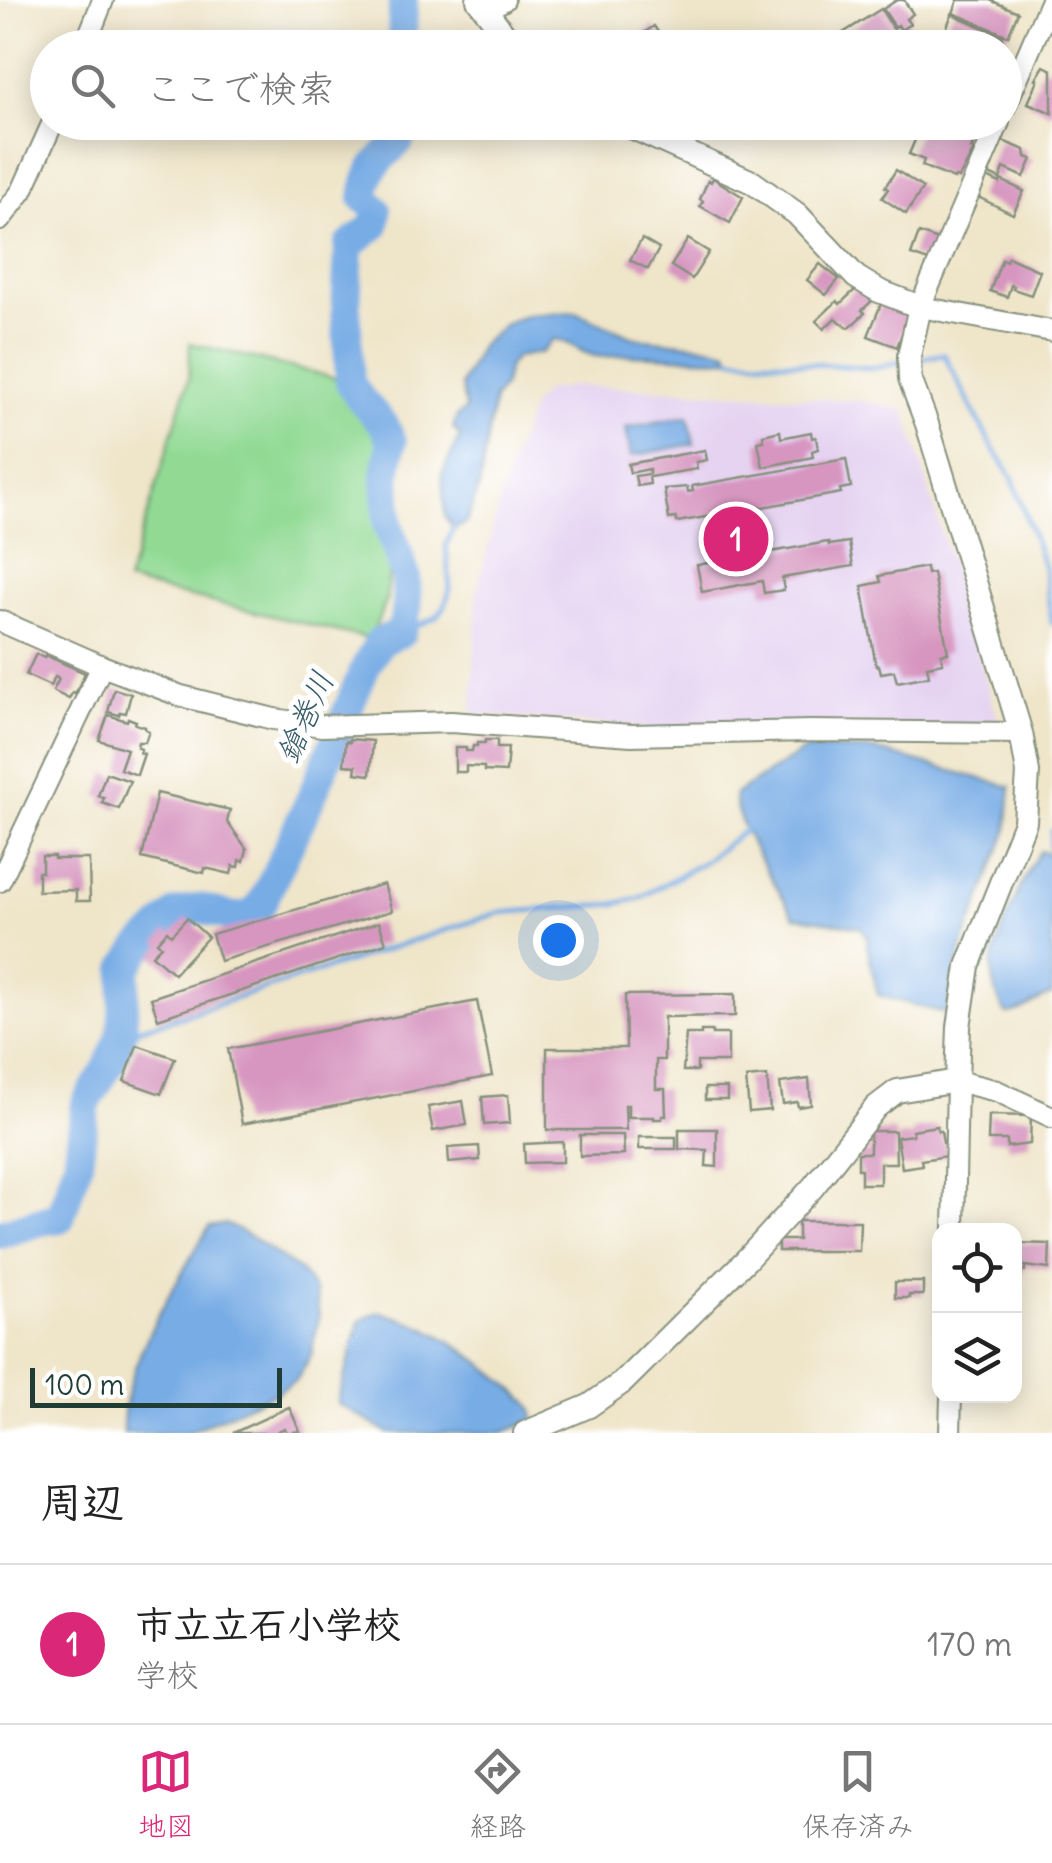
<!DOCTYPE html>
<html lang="ja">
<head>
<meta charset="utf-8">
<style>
  body { margin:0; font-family:Delius,"Klee One",sans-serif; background:#f6f6f6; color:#222 }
  .controls { position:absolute; right:30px; bottom:30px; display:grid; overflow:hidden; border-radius:20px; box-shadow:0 5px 25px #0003 }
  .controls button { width:90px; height:90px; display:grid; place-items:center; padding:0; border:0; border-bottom:2px solid #e0e0e0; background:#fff; color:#222; font:50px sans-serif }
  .scale { position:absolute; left:30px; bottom:25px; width:252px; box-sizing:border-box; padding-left:10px; border:5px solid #1f3d34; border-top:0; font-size:28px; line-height:35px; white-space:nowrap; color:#1f3d34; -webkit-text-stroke:8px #fff; paint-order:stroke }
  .you { position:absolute; left:558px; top:940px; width:35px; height:35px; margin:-25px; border:8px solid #fff; border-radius:50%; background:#1a73e8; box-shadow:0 0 0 15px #1a73e833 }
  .badge { display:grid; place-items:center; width:65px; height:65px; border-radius:50%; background:#db2777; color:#fff; font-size:32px; font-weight:700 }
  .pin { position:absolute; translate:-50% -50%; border:5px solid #fff; box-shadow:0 2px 10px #0006 }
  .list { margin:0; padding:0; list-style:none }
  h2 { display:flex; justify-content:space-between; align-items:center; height:130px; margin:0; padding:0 40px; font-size:42px }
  h2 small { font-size:32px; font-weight:400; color:#767676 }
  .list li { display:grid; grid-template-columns:65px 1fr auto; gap:30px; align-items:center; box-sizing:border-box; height:160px; padding:0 40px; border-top:2px solid #e0e0e0 }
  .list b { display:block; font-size:38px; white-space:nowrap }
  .list p { margin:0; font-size:32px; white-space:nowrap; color:#767676 }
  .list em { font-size:32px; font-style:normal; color:#767676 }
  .icon { flex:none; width:55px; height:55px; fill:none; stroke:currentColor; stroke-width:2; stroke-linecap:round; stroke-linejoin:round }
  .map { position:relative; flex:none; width:1052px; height:1433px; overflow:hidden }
  .search { position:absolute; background:#fff; box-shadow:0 5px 25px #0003; left:30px; right:30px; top:30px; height:110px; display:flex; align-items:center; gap:25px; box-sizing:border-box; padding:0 35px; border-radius:55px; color:#767676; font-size:38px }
  .sheet { height:290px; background:#fff }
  nav { display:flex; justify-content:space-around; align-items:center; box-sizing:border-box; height:140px; border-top:2px solid #e0e0e0; background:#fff; font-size:28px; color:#767676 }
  nav a { display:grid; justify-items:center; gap:5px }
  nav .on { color:#db2777 }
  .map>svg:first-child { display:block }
  .built { fill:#e5d3f1 }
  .green { fill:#92da94; stroke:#588c64; stroke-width:2.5 }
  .water { fill:#77ace5; stroke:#4b748c; stroke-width:2.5 }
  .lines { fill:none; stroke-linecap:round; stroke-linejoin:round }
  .stream { stroke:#77ace5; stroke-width:5 }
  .river { stroke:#77ace5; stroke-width:30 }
  .building { fill:#d796c0 }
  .minor-casing { stroke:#87917e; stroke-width:24 }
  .tertiary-casing { stroke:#87917e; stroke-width:26 }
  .minor { stroke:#fff; stroke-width:20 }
  .tertiary { stroke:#fff; stroke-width:22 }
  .labels { text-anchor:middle; stroke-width:10; stroke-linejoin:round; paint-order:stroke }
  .water-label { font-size:32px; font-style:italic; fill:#395e69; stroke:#fff }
</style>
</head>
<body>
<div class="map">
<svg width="1052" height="1433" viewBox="0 0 1052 1433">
  <rect width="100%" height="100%" fill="#fff"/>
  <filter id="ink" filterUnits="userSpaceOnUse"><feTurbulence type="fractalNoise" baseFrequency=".01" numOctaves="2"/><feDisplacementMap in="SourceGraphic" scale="20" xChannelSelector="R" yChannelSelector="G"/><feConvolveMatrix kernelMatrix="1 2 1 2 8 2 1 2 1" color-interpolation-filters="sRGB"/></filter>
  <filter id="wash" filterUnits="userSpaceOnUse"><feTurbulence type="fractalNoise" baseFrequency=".0048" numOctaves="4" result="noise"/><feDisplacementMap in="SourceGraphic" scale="40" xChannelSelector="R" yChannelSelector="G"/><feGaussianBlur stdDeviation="2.25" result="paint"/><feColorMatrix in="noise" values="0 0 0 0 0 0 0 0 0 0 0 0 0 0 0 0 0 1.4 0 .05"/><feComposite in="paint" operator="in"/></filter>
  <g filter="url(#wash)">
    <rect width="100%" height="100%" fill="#efe5c9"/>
    <!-- built -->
    <polygon class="built" points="573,386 660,389 862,401 905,410 998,721 983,725 664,729 472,714 477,590 508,471 533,404 547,390"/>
    <!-- green -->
    <polygon class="green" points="190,343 340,379 354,402 377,430 383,450 378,493 390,565 386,601 370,639 127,582 189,378"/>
    <!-- water -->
    <g class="water">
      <path d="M575 312 636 338 708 346 728 351 731 358C697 360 662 355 628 355 618 355 606 358 596 356 579 353 569 340 553 339L542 352 517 357 508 366 504 385 494 399 479 487 466 523 454 529 445 516 442 474 460 436 453 428 457 416 466 410 461 384 481 345 503 325 527 315Z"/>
      <polygon points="688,416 694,444 631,456 626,428"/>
      <path d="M808 748 875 750 1011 787 1007 832 966 936 952 982 947 1014 878 995 867 945 868 939 861 927 794 916C780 892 731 818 735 794Z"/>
      <path d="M1041 851 1052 856V995C1035 999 1025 1013 1007 1014 998 1005 993 982 992 969 991 950 1028 864 1041 851Z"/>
      <path d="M226 1224 251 1237 300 1271 315 1291 319 1316 311 1355 297 1379 276 1393 186 1433H123C121 1365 176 1284 209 1227Z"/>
      <path d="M378 1312C438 1325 483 1362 528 1402L533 1409 534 1420 502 1433H388L337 1403 360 1321Z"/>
    </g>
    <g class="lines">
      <!-- stream -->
      <g class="stream">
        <polyline points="731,358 873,368 902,362"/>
        <polyline points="918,359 944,354 989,441 1012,477 1044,567 1052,624"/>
        <polyline points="401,633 437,617 445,606 450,589 446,546 455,523"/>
        <polyline points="1052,830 1050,849 1052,853"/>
        <polyline points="122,1033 166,1021 498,913 614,904 640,898 705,861 749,827"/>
      </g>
      <!-- river -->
      <g class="river">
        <polyline points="402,48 403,0"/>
        <path d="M0 1234 41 1221 60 1218 78 1162 86 1103 109 1065 122 1033 126 968 139 949 177 913 200 908 232 917 250 916 261 905 311 798 366 666 380 641 401 633 407 607 406 577 388 524 386 474 392 442 384 425 360 398 350 382 346 308 349 246 375 225 377 210 364 198C367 169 378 161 399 142V122"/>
      </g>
    </g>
    <g id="blocks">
      <!-- building -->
      <g class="building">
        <polygon points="897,0 904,0 913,14 906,19 910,24 901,30 898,25 895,27 883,9"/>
        <polygon points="958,0 990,0 1018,12 1008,36 953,13"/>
        <polygon points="881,9 896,33 878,44 880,46 833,48 832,40"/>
        <polygon points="952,14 1003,36 999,48 955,48 941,42"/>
        <polygon points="654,26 665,42 657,48 640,48 634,40"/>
        <polygon points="1044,66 1052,70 1052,113 1028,103 1038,80 1036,79"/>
        <polygon points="946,122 977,124 969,143 973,145 971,149 974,150 959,178 955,177 954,179 922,166 924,160 909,154 921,126 937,132 941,123 945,125"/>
        <polygon points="1000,140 1025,150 1026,157 1032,159 1024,177 1004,168 1000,179 989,174 990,171 987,170"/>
        <polygon points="896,170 923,188 906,214 882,198 888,189 885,187"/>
        <polygon points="987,177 1000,183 1001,180 1024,191 1013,214 978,197"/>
        <polygon points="713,178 743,197 730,223 700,206 703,201 700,199 703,192 708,180 711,182"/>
        <polygon points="919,233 938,240 931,262 911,255"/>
        <polygon points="642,239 659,249 648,269 630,260"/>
        <polygon points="688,239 709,252 692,279 671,266"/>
        <polygon points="1008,257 1040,271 1031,295 1013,289 1014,286 1011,285 1007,297 990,291 1002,259 1006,261"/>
        <polygon points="820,264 839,279 826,295 807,280"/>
        <polygon points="858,287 872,301 862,310 865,313 849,328 835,318 824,329 816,321 837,301 840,304"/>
        <polygon points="881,304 909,315 897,347 868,336"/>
        <polygon points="780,431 781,438 811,432 812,438 816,437 818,449 812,451 813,457 763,467 758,442 764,441 763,435"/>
        <polygon points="705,450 707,460 696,462 697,469 649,477 650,484 637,486 635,476 649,474 649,469 630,473 628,464"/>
        <polygon points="846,459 851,487 840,489 841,493 677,522 676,518 669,519 664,489 687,487 688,492 693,491 692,486"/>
        <polygon points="828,542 829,545 849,542 853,566 782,578 784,590 764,593 762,581 702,592 697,565"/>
        <polygon points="926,567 927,574 933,573 948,653 941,654 943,663 927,666 929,676 897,682 894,671 881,673 879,665 876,666 862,586 881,582 879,576"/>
        <polygon points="36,654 44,658 45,655 85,673 75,694 72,693 69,699 53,691 59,679 55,677 50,686 26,675"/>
        <polygon points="114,689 131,694 126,713 120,712 119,715 108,712"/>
        <polygon points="108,715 127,721 128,718 136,721 135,724 145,727 145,729 149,731 145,742 138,742 137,747 141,749 140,753 144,754 137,775 120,769 127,749 99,740"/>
        <polygon points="350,739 373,741 370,775 355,773 356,766 344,765 346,741 350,742"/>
        <polygon points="485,740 497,740 497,748 508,748 506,772 484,771 484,767 466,766 466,772 455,772 455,748 466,748 466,751 472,751 473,746 477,746 477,743 485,743"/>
        <polygon points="106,773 130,781 119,809 102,803 104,798 98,796"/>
        <polygon points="157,793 230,810 227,822 247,849 244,861 240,860 239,867 233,866 231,874 205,868 204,873 142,858"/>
        <polygon points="42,856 54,856 54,859 89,859 90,901 76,901 76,890 38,891 38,872 42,872"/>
        <polygon points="384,884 392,911 220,961 212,934"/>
        <polygon points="187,918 208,937 174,974 152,955 161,946 157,942 167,931 171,935"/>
        <polygon points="379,922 386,943 158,1019 151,998"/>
        <polygon points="735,994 735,1016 664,1017 664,1060 656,1060 656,1089 665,1089 666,1116 662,1116 662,1119 654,1119 654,1117 628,1117 628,1105 625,1105 626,1130 547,1130 547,1048 626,1048 625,995"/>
        <polygon points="477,1001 492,1076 242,1124 228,1049"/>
        <polygon points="701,1031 712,1031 712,1034 728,1034 728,1062 697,1062 697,1071 683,1071 686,1034 701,1034"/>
        <polygon points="137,1045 175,1058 161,1094 124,1081"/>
        <polygon points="767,1076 770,1110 749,1112 746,1078"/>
        <polygon points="809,1079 811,1105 798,1107 797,1102 783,1104 780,1083"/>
        <rect x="705" y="1088" width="22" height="12"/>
        <polygon points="508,1095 510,1123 484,1125 482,1097"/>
        <polygon points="463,1101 467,1125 433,1131 428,1107"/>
        <polygon points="989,1115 1031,1116 1030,1144 1007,1147 1007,1140 988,1140"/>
        <polygon points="937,1126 938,1131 941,1131 943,1143 945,1143 947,1156 921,1160 922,1165 902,1168 897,1137 913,1135 912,1130"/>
        <polygon points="679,1129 717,1129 717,1167 706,1166 707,1150 679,1149"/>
        <polygon points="870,1131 895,1131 896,1163 880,1163 880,1184 861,1184 861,1169 858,1169 858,1153 870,1153"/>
        <polygon points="580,1135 623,1135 624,1155 580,1156"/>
        <rect x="639" y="1137" width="37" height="12"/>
        <polygon points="563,1142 563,1162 525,1163 524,1144"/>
        <polygon points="479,1146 480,1160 449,1163 448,1148"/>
        <polygon points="798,1221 860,1221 859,1251 778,1251 778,1240 798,1240"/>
        <polygon points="1014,1243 1050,1244 1049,1269 1025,1266 1025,1271 1014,1271"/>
        <polygon points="895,1282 923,1282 923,1295 909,1295 909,1298 895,1298"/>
        <polygon points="289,1407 300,1431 287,1433 285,1428 278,1431 279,1433 233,1433"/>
      </g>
    </g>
  </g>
  <g filter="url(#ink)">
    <use href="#blocks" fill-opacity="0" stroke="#87917e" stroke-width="2.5"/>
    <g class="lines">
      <defs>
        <g id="minor">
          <polyline points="486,10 504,0"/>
          <polyline points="84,48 103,0"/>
          <polyline points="1004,109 1051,0"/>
          <polyline points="999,122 920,307 1052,331"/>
          <polyline points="0,220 22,191 53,122"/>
          <polyline points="0,621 102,666 181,696 274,719 322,726 451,722 631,735 811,731 1021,733"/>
          <polyline points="0,881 102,666"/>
          <polyline points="954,1230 957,1081 997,1091 1052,1117"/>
          <polyline points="950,1433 951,1396"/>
        </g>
        <g id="tertiary">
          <polyline points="478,0 515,48"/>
          <polyline points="525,1433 589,1406 623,1382 746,1260 813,1187 876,1107 897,1091 957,1081 959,1027 968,966 1025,822 1028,772 1021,733 927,424 910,379 909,356 920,307 879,291 856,277 797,214 752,182 620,122"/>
        </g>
      </defs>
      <!-- minor casing -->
      <use href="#minor" class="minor-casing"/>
      <!-- tertiary casing -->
      <use href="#tertiary" class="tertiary-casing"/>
      <!-- minor -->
      <use href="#minor" class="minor"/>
      <!-- tertiary -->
      <use href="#tertiary" class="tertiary"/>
    </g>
  </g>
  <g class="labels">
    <!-- water labels -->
    <g class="water-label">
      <text transform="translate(305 717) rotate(-66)" y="11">鎗巻川</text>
    </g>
  </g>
</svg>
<div class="controls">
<button><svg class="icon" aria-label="locate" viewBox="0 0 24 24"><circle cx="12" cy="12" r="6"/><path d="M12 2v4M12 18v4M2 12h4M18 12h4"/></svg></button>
<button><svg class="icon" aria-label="layers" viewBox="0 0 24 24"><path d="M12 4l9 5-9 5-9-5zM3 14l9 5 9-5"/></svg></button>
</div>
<div class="scale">100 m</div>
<div class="you"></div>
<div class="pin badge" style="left:736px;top:539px">1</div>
<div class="search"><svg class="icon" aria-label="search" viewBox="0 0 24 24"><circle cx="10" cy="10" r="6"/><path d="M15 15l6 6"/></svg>ここで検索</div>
</div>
<section class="sheet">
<h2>周辺<small></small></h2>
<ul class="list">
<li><span class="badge">1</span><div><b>市立立石小学校</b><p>学校</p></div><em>170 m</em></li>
</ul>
</section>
<nav>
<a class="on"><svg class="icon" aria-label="map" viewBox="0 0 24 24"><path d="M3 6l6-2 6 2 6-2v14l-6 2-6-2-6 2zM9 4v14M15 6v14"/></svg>地図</a>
<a><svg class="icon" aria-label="directions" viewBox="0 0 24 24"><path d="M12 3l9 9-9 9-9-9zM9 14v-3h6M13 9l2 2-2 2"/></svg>経路</a>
<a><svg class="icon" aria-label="saved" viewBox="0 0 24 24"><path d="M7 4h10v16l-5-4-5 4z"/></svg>保存済み</a>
</nav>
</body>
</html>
